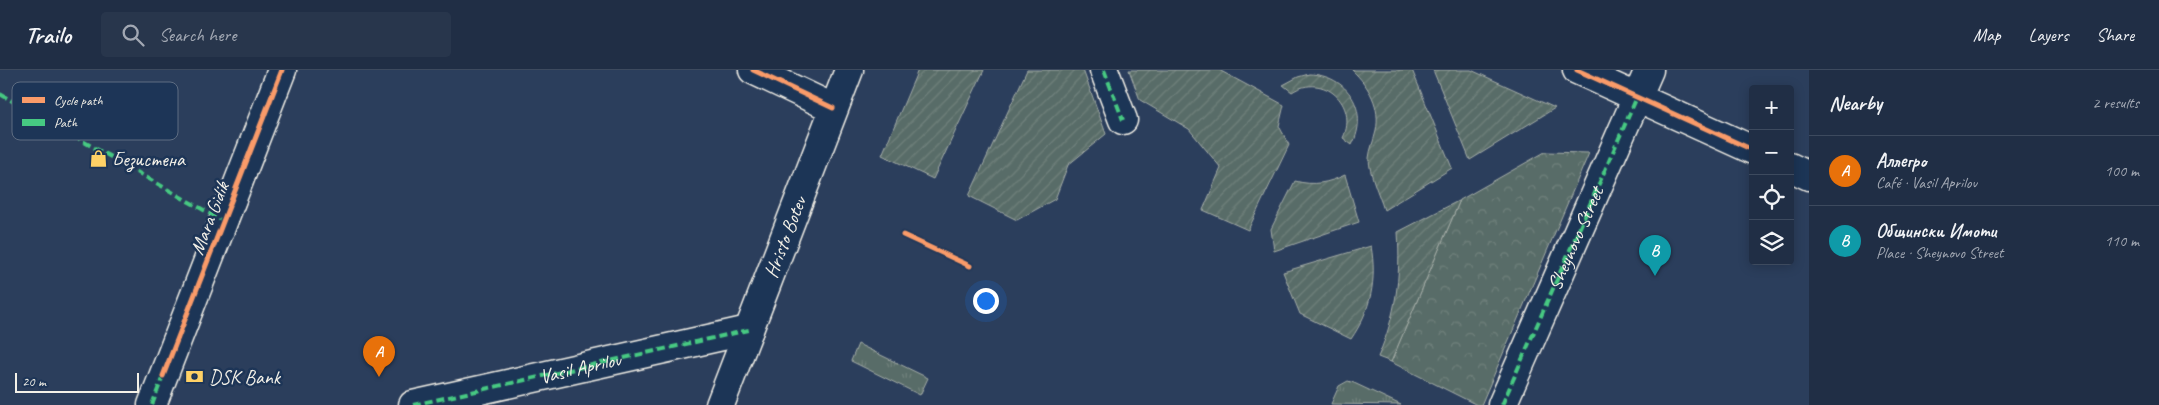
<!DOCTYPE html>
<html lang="en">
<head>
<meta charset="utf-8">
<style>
  body { margin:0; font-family:Caveat,sans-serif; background:#28364c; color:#f1f3f6 }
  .controls { position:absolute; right:15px; top:15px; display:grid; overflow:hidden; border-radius:5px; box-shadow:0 2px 12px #0003 }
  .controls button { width:45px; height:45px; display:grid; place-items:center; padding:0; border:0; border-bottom:1px solid #3d4a5e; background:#202e45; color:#f1f3f6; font:25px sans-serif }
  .scale { position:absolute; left:15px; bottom:12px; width:124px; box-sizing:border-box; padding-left:5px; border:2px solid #f4f1e8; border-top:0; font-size:14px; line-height:18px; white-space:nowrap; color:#f4f1e8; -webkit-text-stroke:4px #1d3557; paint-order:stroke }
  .you { position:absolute; left:985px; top:230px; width:18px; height:18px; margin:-12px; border:4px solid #fff; border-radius:50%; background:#1a73e8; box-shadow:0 0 0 8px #1a73e833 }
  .badge { display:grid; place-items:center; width:32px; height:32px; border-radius:50%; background:#ffd166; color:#fff; font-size:16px; font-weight:700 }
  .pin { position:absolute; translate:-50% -41px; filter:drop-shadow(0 1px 2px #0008) }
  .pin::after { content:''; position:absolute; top:26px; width:18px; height:15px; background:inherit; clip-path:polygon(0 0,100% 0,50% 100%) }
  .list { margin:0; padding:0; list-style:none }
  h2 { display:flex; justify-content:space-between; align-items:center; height:65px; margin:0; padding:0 20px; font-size:21px }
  h2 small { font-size:16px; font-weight:400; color:#a2a8b3 }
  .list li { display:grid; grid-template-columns:32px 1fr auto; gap:15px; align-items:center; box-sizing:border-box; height:70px; padding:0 20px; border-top:1px solid #3d4a5e }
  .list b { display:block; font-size:19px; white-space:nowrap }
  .list p { margin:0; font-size:16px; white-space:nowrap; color:#a2a8b3 }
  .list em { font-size:16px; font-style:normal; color:#a2a8b3 }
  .icon { flex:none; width:28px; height:28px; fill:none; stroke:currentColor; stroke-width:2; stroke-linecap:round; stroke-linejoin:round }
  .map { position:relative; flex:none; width:1809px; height:335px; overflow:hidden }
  header { display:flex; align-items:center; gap:30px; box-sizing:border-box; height:70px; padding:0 25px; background:#202e45; border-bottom:1px solid #3d4a5e }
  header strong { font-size:24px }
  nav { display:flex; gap:28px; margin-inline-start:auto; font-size:18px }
  .search { width:350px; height:45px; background:#28364c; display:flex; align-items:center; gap:12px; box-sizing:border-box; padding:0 18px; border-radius:5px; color:#a2a8b3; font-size:19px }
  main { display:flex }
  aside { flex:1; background:#202e45 }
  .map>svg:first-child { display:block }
  .grass { fill:url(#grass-tufts); stroke:#a6aea8 }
  .forest { fill:url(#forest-crowns); stroke:#a6aea8 }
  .garden { fill:url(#garden-furrows); stroke:#a6aea8 }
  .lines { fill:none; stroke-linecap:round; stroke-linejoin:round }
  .street-casing { stroke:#f4f1e8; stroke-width:31 }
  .secondary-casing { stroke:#f4f1e8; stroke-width:31 }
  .street { stroke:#1d3557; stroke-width:28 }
  .secondary { stroke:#1d3557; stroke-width:28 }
  .quiet { stroke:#46c982; stroke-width:4; stroke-dasharray:8 4; stroke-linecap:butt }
  .cycleway-casing { stroke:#1d3557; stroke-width:8 }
  .cycleway { stroke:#fa9b69; stroke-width:5 }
  .labels { text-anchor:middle; stroke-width:5; stroke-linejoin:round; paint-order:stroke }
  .poi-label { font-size:20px; fill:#f4f1e8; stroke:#1d3557; text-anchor:start }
  .street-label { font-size:20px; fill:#f4f1e8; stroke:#1d3557 }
  .key { fill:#1d3557; stroke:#5e6d82; stroke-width:1 }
  .key-label { font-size:14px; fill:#f4f1e8 }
</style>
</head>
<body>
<header>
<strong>Trailo</strong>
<div class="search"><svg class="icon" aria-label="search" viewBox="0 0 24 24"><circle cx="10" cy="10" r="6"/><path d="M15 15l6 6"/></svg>Search here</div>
<nav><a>Map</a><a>Layers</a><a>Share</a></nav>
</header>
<main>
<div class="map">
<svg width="1809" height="335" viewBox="0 0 1809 335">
  <defs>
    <pattern id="grass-tufts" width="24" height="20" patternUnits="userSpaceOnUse" patternTransform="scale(1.25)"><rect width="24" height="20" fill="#586c67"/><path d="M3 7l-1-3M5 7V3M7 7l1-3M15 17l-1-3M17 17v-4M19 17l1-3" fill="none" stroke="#71817d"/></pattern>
    <pattern id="forest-crowns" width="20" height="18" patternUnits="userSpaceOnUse" patternTransform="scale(1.25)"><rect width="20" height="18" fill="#586c67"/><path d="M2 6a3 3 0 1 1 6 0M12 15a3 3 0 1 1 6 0" fill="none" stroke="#71817d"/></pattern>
    <pattern id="garden-furrows" width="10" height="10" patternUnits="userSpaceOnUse" patternTransform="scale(1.25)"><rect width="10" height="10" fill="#586c67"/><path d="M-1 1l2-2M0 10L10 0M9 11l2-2" fill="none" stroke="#71817d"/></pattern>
  </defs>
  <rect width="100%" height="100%" fill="#2b3e5c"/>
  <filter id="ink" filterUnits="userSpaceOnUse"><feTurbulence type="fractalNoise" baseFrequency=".02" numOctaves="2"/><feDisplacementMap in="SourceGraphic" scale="10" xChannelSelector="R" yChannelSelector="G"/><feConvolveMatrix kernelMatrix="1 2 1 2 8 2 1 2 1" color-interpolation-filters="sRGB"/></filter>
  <g filter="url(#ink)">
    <!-- grass -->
    <g class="grass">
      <polygon points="858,274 928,308 920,325 851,291"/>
      <polygon points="1348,311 1354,313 1401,335 1331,334 1339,316"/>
    </g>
    <!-- forest -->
    <polygon class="forest" points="1545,82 1589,83 1481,335 1477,335 1391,292 1460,130"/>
    <!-- garden -->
    <g class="garden">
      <polygon points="918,0 984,0 933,109 882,85"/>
      <polygon points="1027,0 1083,0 1106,64 1068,95 1055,129 1017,150 969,126"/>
      <polygon points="1129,0 1219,0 1284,35 1279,56 1289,75 1248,160 1203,140 1221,98 1189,59 1140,30"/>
      <path d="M1352 0H1412L1452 98 1384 140C1379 124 1369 104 1369 88 1370 79 1374 70 1376 61 1381 37 1369 16 1352 0Z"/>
      <polygon points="1433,0 1471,0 1555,38 1470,90"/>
      <path d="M1309 4C1348 5 1370 41 1352 75L1343 68C1359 34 1323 2 1292 22L1283 15 1298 7Z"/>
      <path d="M1345 105 1359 152 1274 181 1271 159 1295 111C1314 116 1328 113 1345 105Z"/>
      <path d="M1460 130 1391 292 1378 287C1396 245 1401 207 1398 162Z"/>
      <path d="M1371 176C1377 210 1371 240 1351 269L1300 244 1283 202Z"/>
    </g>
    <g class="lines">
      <defs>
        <g id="street">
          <polyline points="753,0 833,38"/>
          <polyline points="1104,0 1123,50"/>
          <polyline points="152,335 282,0"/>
          <path id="s1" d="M413 335 749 260"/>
          <path id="s2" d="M1502 335 1649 0"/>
        </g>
        <g id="secondary">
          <polyline points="1577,0 1753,80"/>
          <polyline points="1790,97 1809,106"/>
          <path id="s3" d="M720 335 849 0"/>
        </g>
      </defs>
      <!-- street casing -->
      <use href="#street" class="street-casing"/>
      <!-- secondary casing -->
      <use href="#secondary" class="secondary-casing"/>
      <!-- street -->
      <use href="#street" class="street"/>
      <!-- secondary -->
      <use href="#secondary" class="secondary"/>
      <!-- quiet -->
      <g class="quiet">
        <polyline points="1104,0 1123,50"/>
        <polyline points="0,24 223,151"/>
        <polyline points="152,335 163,306"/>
        <polyline points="413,335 749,260"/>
        <polyline points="1502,335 1637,27"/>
      </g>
      <defs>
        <g id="cycleway">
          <polyline points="753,0 833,38"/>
          <polyline points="1577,0 1753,80"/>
          <polyline points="903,165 970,196"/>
          <polyline points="163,306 282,0"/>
        </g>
      </defs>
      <!-- cycleway casing -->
      <use href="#cycleway" class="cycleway-casing"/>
      <!-- cycleway -->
      <use href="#cycleway" class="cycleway"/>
    </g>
  </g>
  <!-- icons -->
  <defs>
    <symbol id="shop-bare" viewBox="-9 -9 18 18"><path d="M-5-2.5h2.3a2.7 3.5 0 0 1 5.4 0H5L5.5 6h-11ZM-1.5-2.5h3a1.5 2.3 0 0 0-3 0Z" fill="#ffd166" stroke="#1d3557" stroke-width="2.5" paint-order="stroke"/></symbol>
    <symbol id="bank-bare" viewBox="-9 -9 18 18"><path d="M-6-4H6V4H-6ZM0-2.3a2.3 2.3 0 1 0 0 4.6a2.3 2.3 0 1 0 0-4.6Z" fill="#ffd166" stroke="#1d3557" stroke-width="2.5" paint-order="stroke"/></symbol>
  </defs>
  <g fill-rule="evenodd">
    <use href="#shop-bare" x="86" y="76" width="25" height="25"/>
    <use href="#bank-bare" x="182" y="294" width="25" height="25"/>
  </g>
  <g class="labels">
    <!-- poi labels -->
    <g class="poi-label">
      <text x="112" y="96">Безистена</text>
      <text x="209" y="314">DSK Bank</text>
    </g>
    <!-- street labels -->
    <g class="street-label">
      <text transform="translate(209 148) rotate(-69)" y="7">Mara Gidik</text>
      <text dy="7" stroke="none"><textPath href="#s3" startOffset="180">Hristo Botev</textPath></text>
      <text dy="7" stroke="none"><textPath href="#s2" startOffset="182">Sheynovo Street</textPath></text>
      <text dy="7" stroke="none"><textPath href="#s1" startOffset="171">Vasil Aprilov</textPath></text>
    </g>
  </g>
  <!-- legend -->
  <rect x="12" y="12" width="166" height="58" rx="8" class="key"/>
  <rect x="22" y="27" width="23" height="6" fill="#fa9b69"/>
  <rect x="22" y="49" width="23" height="7" fill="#46c982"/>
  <g class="key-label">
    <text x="54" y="35">Cycle path</text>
    <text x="54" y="57">Path</text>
  </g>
</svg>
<div class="controls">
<button>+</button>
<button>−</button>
<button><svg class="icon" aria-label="locate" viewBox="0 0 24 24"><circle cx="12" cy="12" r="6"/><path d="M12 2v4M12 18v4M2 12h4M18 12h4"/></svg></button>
<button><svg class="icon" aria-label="layers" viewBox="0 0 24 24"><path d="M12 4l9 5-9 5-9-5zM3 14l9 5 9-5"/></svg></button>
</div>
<div class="scale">20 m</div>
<div class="you"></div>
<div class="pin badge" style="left:379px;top:307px;background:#e8710a">A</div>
<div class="pin badge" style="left:1655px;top:206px;background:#0f9aa8">B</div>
</div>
<aside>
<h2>Nearby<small>2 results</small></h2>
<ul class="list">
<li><span class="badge" style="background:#e8710a">A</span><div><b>Аллегро</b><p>Café · Vasil Aprilov</p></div><em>100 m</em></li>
<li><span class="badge" style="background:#0f9aa8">B</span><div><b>Общински Имоти</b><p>Place · Sheynovo Street</p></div><em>110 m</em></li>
</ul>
</aside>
</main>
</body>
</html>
